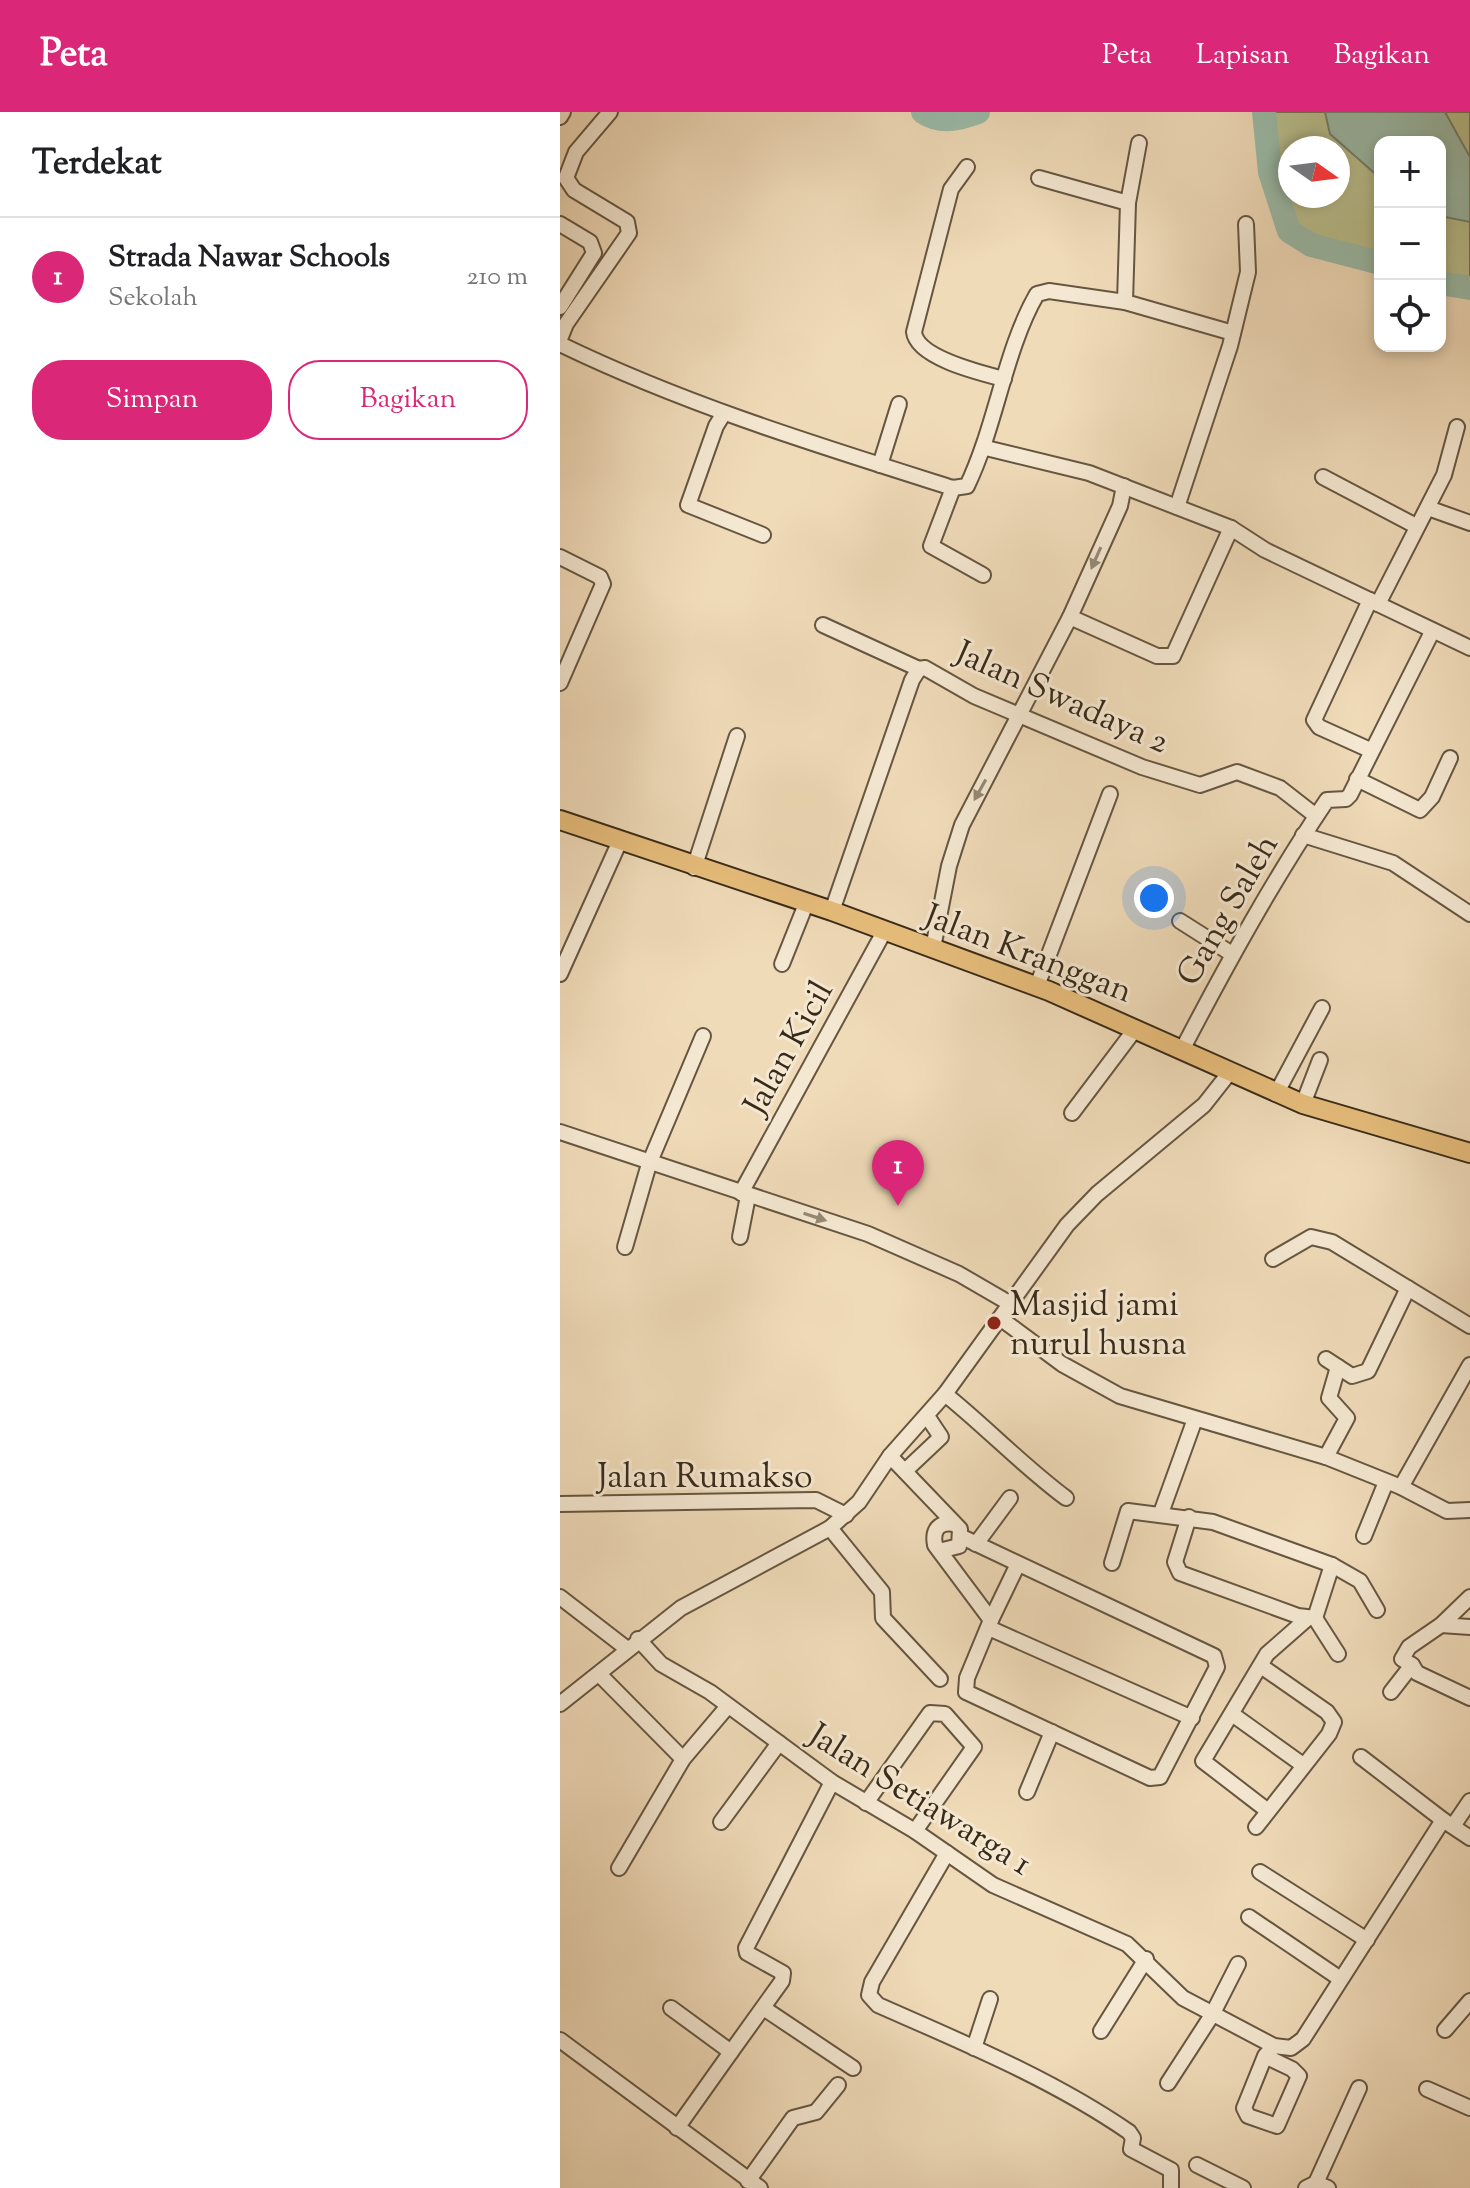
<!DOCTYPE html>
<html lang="id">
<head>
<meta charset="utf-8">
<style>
  body { margin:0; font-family:"Sorts Mill Goudy",serif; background:#f2f2f2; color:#202124 }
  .controls { position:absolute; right:24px; top:24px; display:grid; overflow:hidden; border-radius:16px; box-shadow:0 4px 12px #0003 }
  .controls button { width:72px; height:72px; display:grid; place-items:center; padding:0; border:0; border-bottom:2px solid #e0e0e0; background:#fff; color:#202124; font:40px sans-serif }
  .compass { position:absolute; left:718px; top:24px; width:72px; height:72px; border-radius:50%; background:#fff; box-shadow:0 4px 12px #0003; rotate:104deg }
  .you { position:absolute; left:594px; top:786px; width:28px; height:28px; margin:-20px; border:6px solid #fff; border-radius:50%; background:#1a73e8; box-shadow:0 0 0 12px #1a73e833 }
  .badge { display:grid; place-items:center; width:52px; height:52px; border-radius:50%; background:#db2777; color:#fff; font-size:26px; font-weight:700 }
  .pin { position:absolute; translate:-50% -66px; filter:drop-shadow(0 2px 4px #0008) }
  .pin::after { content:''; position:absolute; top:42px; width:28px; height:24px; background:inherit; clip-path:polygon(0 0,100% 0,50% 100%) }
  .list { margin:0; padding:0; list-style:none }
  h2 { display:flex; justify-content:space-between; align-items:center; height:104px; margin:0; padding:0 32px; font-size:34px }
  h2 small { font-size:26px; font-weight:400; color:#757577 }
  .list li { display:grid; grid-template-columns:52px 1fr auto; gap:24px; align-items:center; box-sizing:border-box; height:120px; padding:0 32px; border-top:2px solid #e0e0e0 }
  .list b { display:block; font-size:30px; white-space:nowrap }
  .list p { margin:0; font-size:26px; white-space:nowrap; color:#757577 }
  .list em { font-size:26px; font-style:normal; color:#757577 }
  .actions { display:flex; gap:16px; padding:24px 32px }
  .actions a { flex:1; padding:18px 0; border:2px solid #db2777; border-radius:32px; text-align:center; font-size:28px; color:#db2777 }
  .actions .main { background:#db2777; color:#fff }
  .icon { flex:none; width:44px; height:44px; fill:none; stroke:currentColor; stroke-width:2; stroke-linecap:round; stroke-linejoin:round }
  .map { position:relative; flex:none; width:910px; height:2076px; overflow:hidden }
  header { display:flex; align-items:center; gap:48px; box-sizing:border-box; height:112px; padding:0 40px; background:#db2777; color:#fff }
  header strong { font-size:38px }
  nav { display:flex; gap:44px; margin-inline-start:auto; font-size:28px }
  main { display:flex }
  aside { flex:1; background:#fff }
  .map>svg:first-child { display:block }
  .green { fill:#bac08f; stroke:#797554; stroke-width:2; fill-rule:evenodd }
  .water { fill:#9bbca9; stroke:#73826f; stroke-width:2 }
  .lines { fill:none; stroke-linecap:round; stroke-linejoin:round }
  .river { stroke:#9bbca9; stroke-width:24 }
  .minor-casing { stroke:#665641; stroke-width:18 }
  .major-casing { stroke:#382a19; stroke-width:22 }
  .minor { stroke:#f5e8d2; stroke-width:14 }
  .major { stroke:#e8be7c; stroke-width:18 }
  .oneway { fill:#968976 }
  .poi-dot { fill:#8f2418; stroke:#f5e8d2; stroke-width:3 }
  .labels { text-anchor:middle; stroke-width:6; stroke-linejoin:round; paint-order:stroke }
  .street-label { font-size:34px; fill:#382a19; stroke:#f5e8d2 }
  .poi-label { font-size:34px; fill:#382a19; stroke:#f5e8d2; text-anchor:start }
</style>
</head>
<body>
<header>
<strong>Peta</strong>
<nav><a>Peta</a><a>Lapisan</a><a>Bagikan</a></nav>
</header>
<main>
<aside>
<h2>Terdekat<small></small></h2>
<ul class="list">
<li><span class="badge">1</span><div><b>Strada Nawar Schools</b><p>Sekolah</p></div><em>210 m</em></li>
</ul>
<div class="actions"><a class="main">Simpan</a><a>Bagikan</a></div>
</aside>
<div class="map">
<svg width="910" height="2076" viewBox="0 0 910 2076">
  <rect width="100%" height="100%" fill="#f0dbb9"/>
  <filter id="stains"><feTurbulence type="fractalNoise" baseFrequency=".0025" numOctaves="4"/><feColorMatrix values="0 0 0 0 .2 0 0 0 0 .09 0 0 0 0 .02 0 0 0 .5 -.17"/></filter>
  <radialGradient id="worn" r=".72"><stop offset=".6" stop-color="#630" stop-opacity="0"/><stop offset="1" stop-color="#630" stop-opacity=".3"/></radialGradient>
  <!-- green -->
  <path class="green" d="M710 0H910V171L880 165V30H820V145C742 128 724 121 712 38 710 25 713 12 710 0ZM730 36H778V84H730Z"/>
  <!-- water -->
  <polygon class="water" points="765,0 885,0 910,45 910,110 880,104 880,30 820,30 820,66 770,22"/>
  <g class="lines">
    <!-- river -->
    <g class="river">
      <path d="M363 0C381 12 399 7 418 0"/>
      <polyline points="704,0 710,60 729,119 751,133 820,151"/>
      <polyline points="880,171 910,176"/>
    </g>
    <defs>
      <g id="minor">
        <polyline points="0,5 3,0"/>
        <polyline points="579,31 568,91 565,190 673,221"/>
        <path d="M407 55 391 77 354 220C357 246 421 261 444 267"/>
        <polyline points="479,66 568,91"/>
        <polyline points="0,112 30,130 34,141 0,195"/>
        <polyline points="0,227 6,212 69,121 67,110 14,78 6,66 16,40 50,0"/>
        <path d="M0 232C126 293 260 334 393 376L407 374C436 314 445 237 477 182L489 179 565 190"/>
        <polyline points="164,301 156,314 128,393 203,423"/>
        <polyline points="426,336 529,361 671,416 705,438 910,536"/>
        <polyline points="320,353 339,292"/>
        <polyline points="763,365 856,414"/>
        <polyline points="393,376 371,434 423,463"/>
        <polyline points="617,395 670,234 688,160 686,112"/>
        <polyline points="868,396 910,411"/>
        <polyline points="0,445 40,465 43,472 0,571"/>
        <polyline points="818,492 884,363 897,315"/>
        <polyline points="510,505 597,544 613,544 671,416"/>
        <polyline points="263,513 359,557"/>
        <polyline points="810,638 759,615 754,608 810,488"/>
        <polyline points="797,667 860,698 872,685 890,646"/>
        <polyline points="743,723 833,751 910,802"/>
        <polyline points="134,756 177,624"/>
        <polyline points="272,799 352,568 359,557 365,556 414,584 582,655 640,673 677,660 720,676 756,704"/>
        <polyline points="620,809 672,842"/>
        <polyline points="373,836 389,754 402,713 510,505 560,394 564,374"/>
        <polyline points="222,852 246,792"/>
        <polyline points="0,862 59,731"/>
        <polyline points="477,874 550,682"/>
        <path d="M622 938C667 852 713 768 767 688L786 687 790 683 872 520"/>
        <polyline points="716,982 762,896"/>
        <polyline points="743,992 760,948"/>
        <polyline points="512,1001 576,916"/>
        <polyline points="0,1020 308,1122 399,1162 449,1191"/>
        <polyline points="181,1081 325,818"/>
        <polyline points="180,1125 188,1084"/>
        <polyline points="65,1135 89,1052 143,924"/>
        <polyline points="713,1147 751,1125 772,1130 910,1214"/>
        <polyline points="440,1206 502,1252 560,1284 766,1345 841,1375 887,1399 910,1398"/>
        <polyline points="766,1247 792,1264 808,1259 848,1176"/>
        <path d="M385 1282C427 1316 463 1354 506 1386"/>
        <polyline points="330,1344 400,1417 399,1434 383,1438"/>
        <polyline points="766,1345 787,1306 769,1286 778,1255"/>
        <polyline points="345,1359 381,1325 367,1304"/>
        <polyline points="841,1375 910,1253"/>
        <polyline points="0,1392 256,1388 286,1403"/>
        <polyline points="601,1401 635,1307"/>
        <polyline points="629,1405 615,1450 620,1461 738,1504 755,1506 778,1542"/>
        <path d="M394 1412C379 1409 372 1418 375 1433L431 1508 407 1566 406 1580 590 1666 600 1665 657 1555 654 1544 402 1425"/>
        <polyline points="270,1416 322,1480 323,1506 380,1567"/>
        <polyline points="804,1424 826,1370"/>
        <polyline points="416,1432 450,1386"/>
        <polyline points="552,1451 568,1399 653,1410 772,1453 800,1469 817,1498"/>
        <polyline points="0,1485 66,1536"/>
        <polyline points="755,1506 772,1453"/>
        <polyline points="431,1508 457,1454"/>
        <polyline points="881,1513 910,1515"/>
        <polyline points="429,1516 632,1606"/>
        <polyline points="78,1527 101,1552 150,1580 272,1670 355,1719 433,1773 567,1832 623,1886 714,1934 731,1936 743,1927 883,1708 910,1726"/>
        <polyline points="852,1553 842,1547 849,1535 881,1513 910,1485"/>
        <polyline points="39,1562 123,1647"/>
        <polyline points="831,1580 852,1553 857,1561 910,1586"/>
        <polyline points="0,1592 121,1496 270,1416 299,1390 330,1344 385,1282 507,1113 537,1082 644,993 670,960"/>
        <polyline points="672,1602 743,1653"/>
        <polyline points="801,1645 883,1708"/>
        <polyline points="467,1680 492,1620"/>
        <polyline points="306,1691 370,1601 385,1602 414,1635 355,1719"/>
        <polyline points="708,1699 643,1649 707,1542 748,1506"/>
        <polyline points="161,1710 219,1631"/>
        <polyline points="893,1714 910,1689"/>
        <polyline points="696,1715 769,1622 774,1610 767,1600 701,1554"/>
        <path d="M387 1741 312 1870 309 1883 318 1893C404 1931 492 1967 569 2020L573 2026 571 2037 611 2058V2076"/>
        <polyline points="59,1756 123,1647 168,1594"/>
        <polyline points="700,1760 807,1828"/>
        <polyline points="689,1805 779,1866"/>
        <polyline points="111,1896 171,1940 117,2016"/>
        <polyline points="205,1897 293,1956"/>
        <polyline points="885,1918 910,1889"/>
        <polyline points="541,1919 586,1847"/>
        <polyline points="0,1928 200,2076"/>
        <polyline points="414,1936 430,1887"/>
        <polyline points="171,1940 222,1869 223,1861 187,1841 186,1836 272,1670"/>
        <polyline points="705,1944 732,1957 739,1964 717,2014 688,2004 684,1996 705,1944 714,1934"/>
        <polyline points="608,1971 652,1903 678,1852"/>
        <polyline points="867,1977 910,1996"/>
        <polyline points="637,2053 683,2076"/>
        <polyline points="188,2069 233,2006 256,2000 278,1973"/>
        <polyline points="756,2071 799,1976"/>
        <polyline points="746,2076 756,2071 768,2076"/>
      </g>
      <polyline id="major" points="0,708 272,799 489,879 743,992 910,1041"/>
    </defs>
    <!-- minor casing -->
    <use href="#minor" class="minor-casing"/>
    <!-- major casing -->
    <use href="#major" class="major-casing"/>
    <!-- minor -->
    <use href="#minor" class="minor"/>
    <!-- major -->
    <use href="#major" class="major"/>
  </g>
  <!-- one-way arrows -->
  <defs><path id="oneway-solid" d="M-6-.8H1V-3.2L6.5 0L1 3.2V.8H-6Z" transform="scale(2)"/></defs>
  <g class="oneway">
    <use href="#oneway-solid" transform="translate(536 446) rotate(114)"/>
    <use href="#oneway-solid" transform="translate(420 678) rotate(119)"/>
    <use href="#oneway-solid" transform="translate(255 1105) rotate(18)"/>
  </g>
  <!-- markers -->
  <circle class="poi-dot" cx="434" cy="1211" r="8"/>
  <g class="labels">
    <!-- street labels -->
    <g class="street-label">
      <text transform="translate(503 584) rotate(24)" y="12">Jalan Swadaya 2</text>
      <text transform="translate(666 797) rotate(-60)" y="12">Gang Saleh</text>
      <text transform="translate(469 840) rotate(21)" y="12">Jalan Kranggan</text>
      <text transform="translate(227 935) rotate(-61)" y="12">Jalan Kicil</text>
      <text x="145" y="1375">Jalan Rumakso</text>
      <text transform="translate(361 1686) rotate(32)" y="12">Jalan Setiawarga 1</text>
    </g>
    <!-- poi labels -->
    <g class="poi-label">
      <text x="450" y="1203">Masjid jami<tspan x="450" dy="39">nurul husna</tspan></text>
    </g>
  </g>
  <rect width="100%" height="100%" filter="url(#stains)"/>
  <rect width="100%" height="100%" fill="url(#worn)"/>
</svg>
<div class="controls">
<button>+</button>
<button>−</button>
<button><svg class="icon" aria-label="locate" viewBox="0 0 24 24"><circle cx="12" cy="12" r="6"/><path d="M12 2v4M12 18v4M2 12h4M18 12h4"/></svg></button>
</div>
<svg class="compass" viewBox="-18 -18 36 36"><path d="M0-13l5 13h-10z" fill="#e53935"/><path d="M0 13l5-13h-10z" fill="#757577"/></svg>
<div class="you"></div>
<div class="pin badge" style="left:338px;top:1094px">1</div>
</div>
</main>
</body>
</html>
